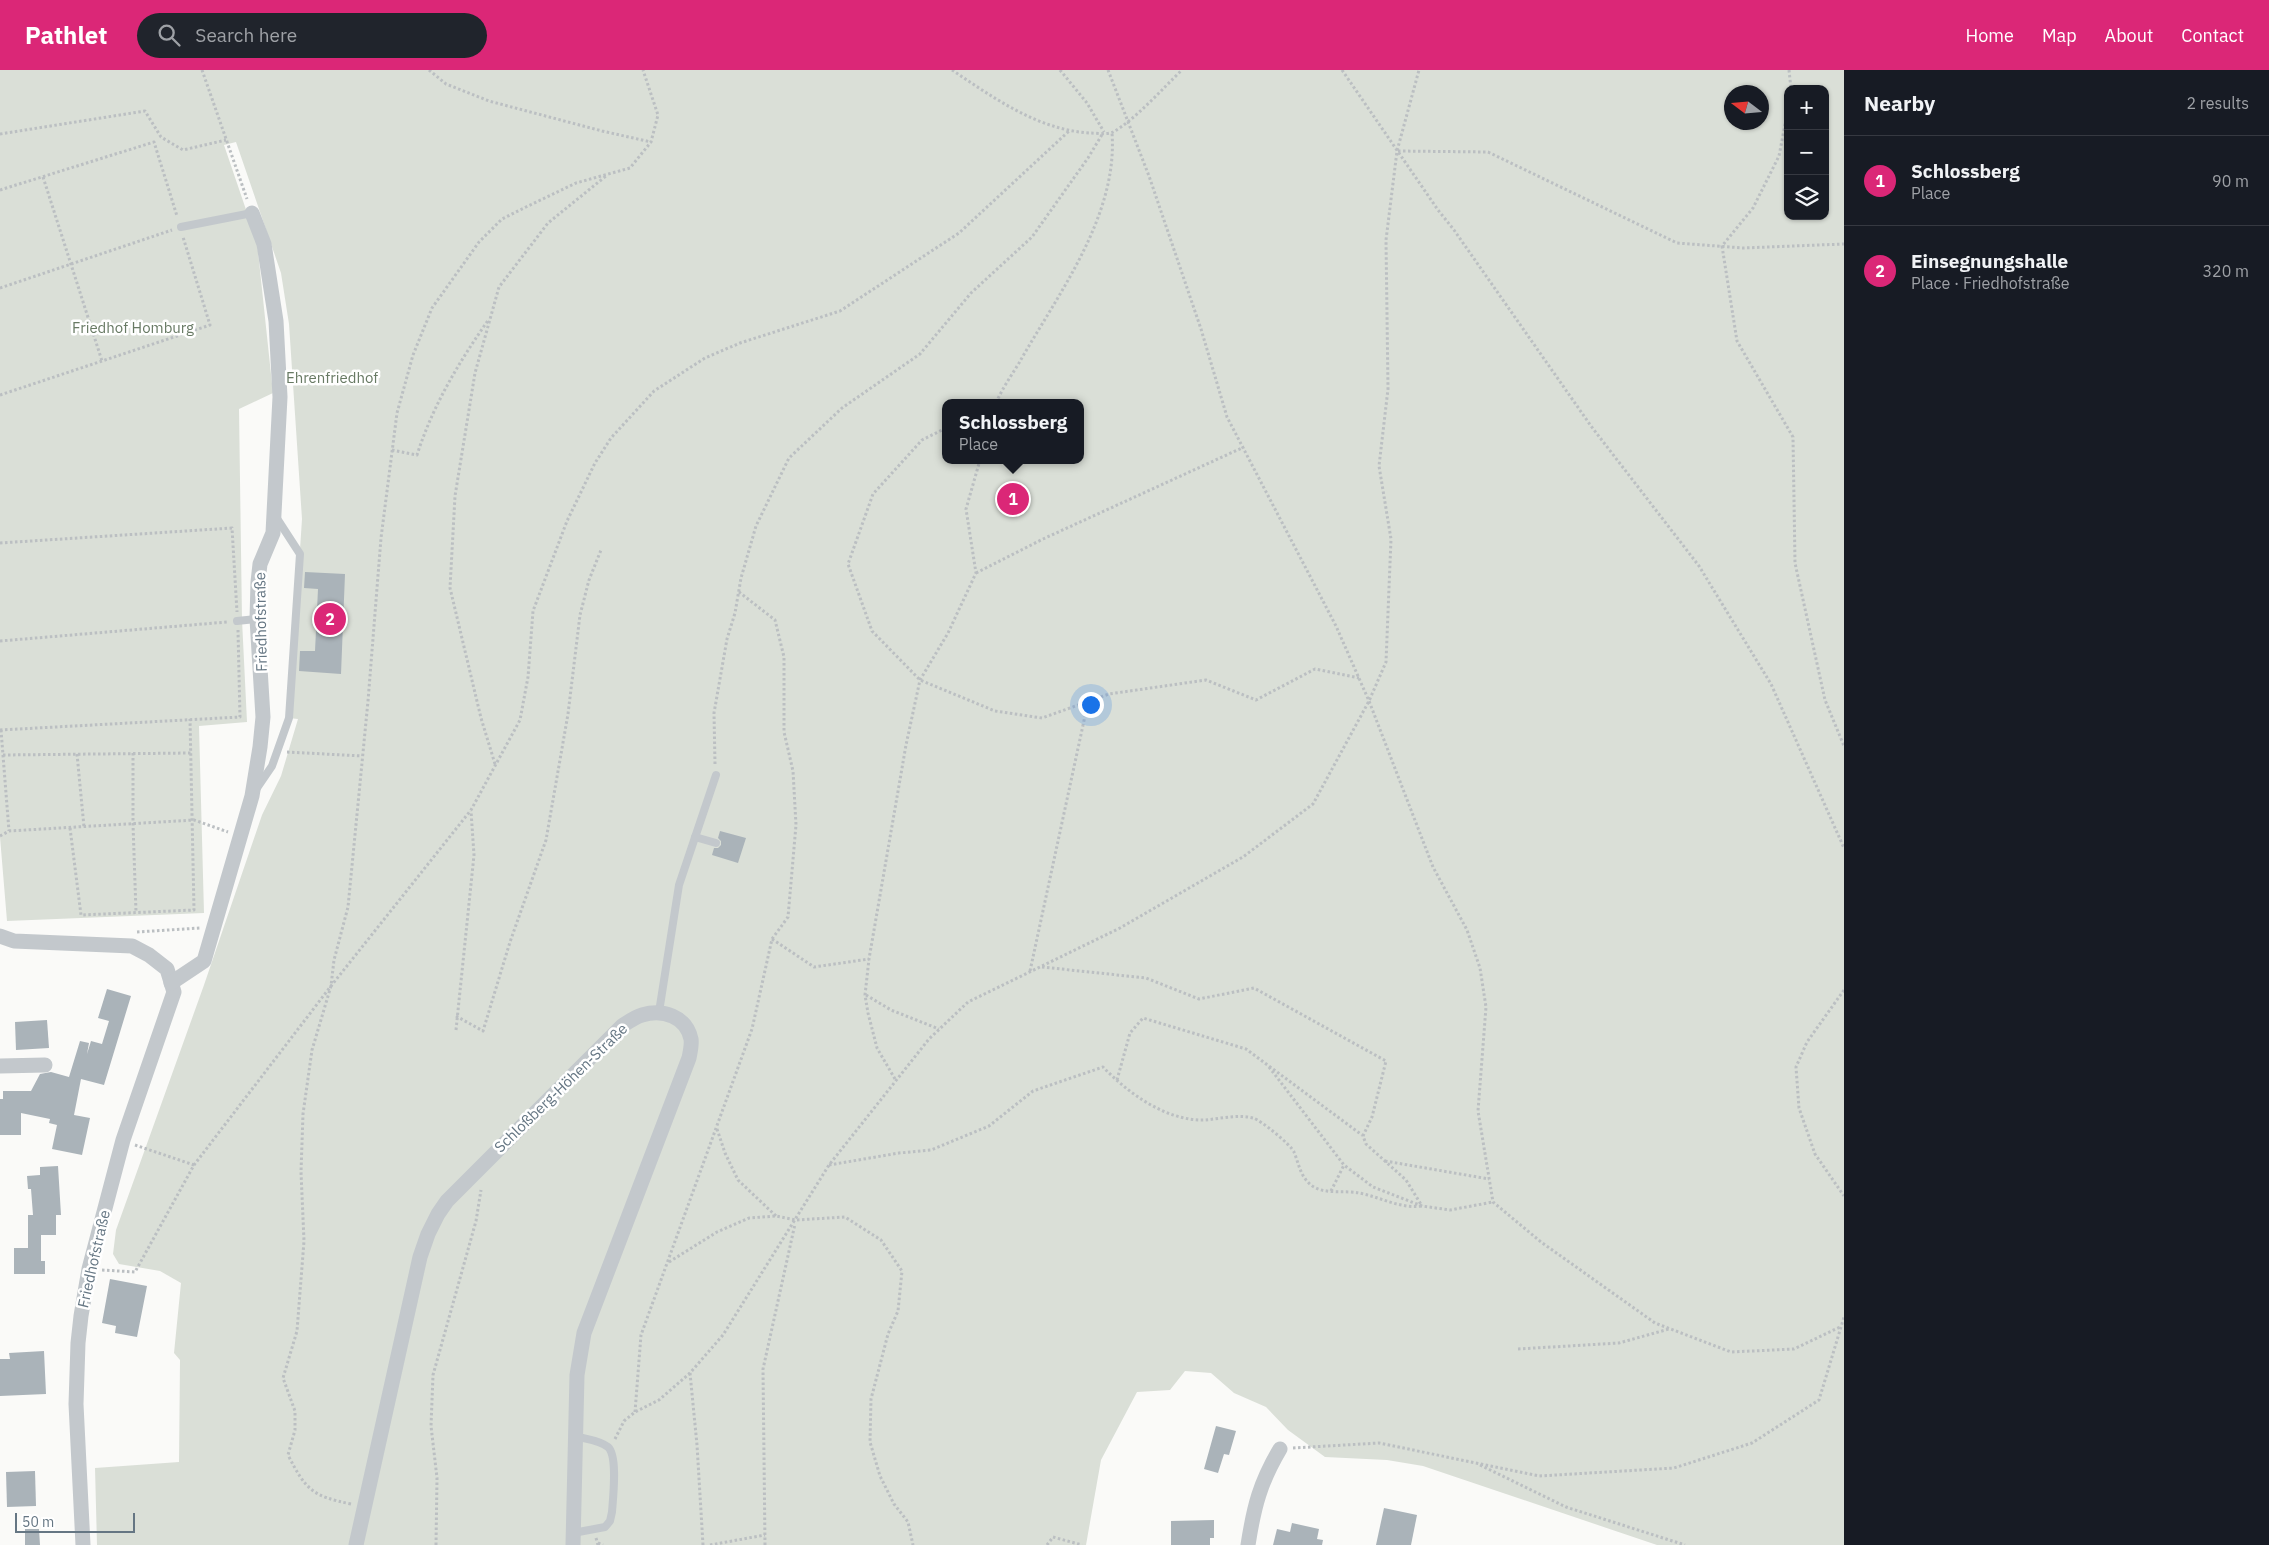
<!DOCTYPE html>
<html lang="en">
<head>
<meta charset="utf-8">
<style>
  body { margin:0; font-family:"IBM Plex Sans",sans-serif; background:#20242c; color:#f1f3f6 }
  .controls { position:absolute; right:15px; top:15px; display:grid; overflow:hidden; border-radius:10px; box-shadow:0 1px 4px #0004 }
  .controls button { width:45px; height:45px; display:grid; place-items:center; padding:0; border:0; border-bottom:1px solid #363941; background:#171b24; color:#f1f3f6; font:25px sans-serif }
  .compass { position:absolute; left:1724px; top:15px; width:45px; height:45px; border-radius:50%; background:#171b24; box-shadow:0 1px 4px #0004; rotate:286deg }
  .scale { position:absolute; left:15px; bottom:12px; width:120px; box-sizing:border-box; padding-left:5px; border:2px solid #657683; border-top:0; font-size:14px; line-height:18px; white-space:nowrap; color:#657683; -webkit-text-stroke:4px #fff; paint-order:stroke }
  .you { position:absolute; left:1090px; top:634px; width:18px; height:18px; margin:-12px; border:4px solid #fff; border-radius:50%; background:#1a73e8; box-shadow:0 0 0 8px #1a73e833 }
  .badge { display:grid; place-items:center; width:32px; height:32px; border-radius:50%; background:#db2777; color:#fff; font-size:16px; font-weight:700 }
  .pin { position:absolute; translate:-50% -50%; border:2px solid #fff; box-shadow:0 1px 5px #0006 }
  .popup { position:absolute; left:942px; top:329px; width:142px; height:65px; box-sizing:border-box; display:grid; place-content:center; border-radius:10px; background:#171b24; filter:drop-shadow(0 1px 4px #0005); font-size:16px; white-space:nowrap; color:#9ea1a6 }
  .popup b { font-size:19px; color:#f1f3f6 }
  .popup::after { content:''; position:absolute; left:50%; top:100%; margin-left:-10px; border:10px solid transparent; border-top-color:#171b24 }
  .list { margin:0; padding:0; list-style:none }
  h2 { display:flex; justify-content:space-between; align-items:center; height:65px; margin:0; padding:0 20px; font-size:21px }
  h2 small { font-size:16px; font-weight:400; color:#9ea1a6 }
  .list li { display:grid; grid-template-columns:32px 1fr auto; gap:15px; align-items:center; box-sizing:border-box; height:90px; padding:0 20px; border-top:1px solid #363941 }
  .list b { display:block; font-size:19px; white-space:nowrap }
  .list p { margin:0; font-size:16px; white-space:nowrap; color:#9ea1a6 }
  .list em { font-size:16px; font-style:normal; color:#9ea1a6 }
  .icon { flex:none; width:28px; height:28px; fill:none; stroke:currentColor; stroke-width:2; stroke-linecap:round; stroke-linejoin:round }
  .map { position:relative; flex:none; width:1844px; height:1475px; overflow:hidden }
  header { display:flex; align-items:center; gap:30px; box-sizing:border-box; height:70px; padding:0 25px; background:#db2777; color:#fff }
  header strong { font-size:24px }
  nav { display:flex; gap:28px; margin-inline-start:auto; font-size:18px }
  .search { width:350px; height:45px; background:#20242c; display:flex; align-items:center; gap:12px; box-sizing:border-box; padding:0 18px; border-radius:28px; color:#9ea1a6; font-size:19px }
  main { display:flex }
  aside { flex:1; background:#171b24 }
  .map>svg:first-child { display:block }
  .green { fill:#dadfd7; fill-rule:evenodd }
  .building { fill:#aab3b9 }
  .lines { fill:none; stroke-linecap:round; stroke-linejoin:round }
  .path { stroke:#bbbfc2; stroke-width:3; stroke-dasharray:2.5 2.5; stroke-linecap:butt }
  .service { stroke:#c3c8cc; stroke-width:8 }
  .minor { stroke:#c3c8cc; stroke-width:15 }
  .labels { text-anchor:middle; stroke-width:5; stroke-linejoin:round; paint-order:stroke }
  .park-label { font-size:15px; fill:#687a64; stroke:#fff }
  .street-label { font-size:15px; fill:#657683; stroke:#fff }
</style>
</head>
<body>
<header>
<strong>Pathlet</strong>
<div class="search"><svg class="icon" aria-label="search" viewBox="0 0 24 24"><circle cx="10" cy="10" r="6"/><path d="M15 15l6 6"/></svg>Search here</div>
<nav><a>Home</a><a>Map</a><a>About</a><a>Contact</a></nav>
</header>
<main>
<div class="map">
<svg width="1844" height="1475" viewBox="0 0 1844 1475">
  <rect width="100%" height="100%" fill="#fafaf8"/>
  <!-- green -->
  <path class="green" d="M0 0H1844V1475H1657L1423 1396 1387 1390 1325 1387 1288 1360 1266 1337 1234 1323 1211 1303 1185 1301 1170 1320 1137 1322 1101 1390 1086 1475H97L95 1398 179 1392 180 1290 174 1283 181 1213 160 1201 119 1194 113 1184 116 1160 204 915 262 745 281 706 298 649 289 648 302 449 289 254 281 203 236 72 224 75 257 172 273 323 239 339 242 550 247 652 199 656 204 843 7 851 0 767ZM1788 19H1825V146H1788ZM1732 22H1762V52H1732ZM946 333H1080V390H946Z"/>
  <!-- building -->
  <g class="building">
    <polygon points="305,502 345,504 341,604 299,601 300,581 315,581 318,519 304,518"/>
    <polygon points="720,761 746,768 738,793 712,785 714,778 718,778 721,775 721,771 718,768"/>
    <polygon points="107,919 131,926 104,1015 81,1009 74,1045 90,1048 82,1085 52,1079 57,1055 49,1053 50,1049 21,1043 21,1065 0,1065 0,1029 3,1029 3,1021 31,1021 40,1004 51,1002 69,1007 80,971 89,973 87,984 91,971 102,974 109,951 98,948"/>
    <polygon points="47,950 49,978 16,980 15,952"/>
    <polygon points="58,1096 61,1145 56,1145 56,1165 41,1165 41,1191 45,1191 45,1204 14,1204 14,1178 28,1178 28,1145 33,1145 31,1119 28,1119 27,1106 40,1105 40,1097"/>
    <polygon points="110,1209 147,1216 137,1267 115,1263 116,1256 102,1253"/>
    <polygon points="44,1281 46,1324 0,1326 0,1289 10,1289 9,1283"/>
    <polygon points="1216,1356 1236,1361 1229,1385 1224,1384 1218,1403 1204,1399"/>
    <polygon points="35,1401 36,1436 7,1437 6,1402"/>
    <polygon points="1384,1438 1417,1445 1411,1475 1376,1475"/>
    <polygon points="1214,1450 1214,1468 1210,1468 1210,1475 1171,1475 1171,1451"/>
    <polygon points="1292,1453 1319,1459 1317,1469 1323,1470 1322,1475 1273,1475 1277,1459 1290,1462"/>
    <polygon points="25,1459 39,1459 40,1475 25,1475"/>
  </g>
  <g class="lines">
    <!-- path -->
    <g class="path">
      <polyline points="202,0 247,129"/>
      <polyline points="429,0 446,14 489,31 602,61 651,72"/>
      <path d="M952 0C994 28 1038 60 1090 63 1097 63 1107 65 1113 62 1135 50 1163 18 1182 0"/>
      <polyline points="1060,0 1087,33 1104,62"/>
      <polyline points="1108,0 1149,106 1201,259 1227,347 1336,556 1369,631 1433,797 1467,860 1480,898 1486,937 1478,1041 1493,1132 1541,1172 1655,1253 1731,1282 1794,1279 1840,1257"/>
      <polyline points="1342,0 1438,140 1454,160 1591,356 1699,496 1771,614 1844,778"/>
      <polyline points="1789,0 1791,19"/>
      <polyline points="1788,39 1779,86 1753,138 1722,176 1737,271 1793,367 1795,493 1825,630 1844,676"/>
      <polyline points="0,64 145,41 161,67 183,80 226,70"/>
      <polyline points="1398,81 1488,82 1677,173 1743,178 1844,174"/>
      <polyline points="43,107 102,291"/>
      <polyline points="0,120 154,72 177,146"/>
      <polyline points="0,218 172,160"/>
      <polyline points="0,325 210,255 183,167"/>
      <path d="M996 333C1002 319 1011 306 1019 293 1058 224 1118 146 1112 63"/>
      <polyline points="946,358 922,370 873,424 848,494 872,561 920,610 995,641 1042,648 1109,624 1206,610 1256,630 1315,599 1359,608"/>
      <path d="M392 380 417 385C433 335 459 292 489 249"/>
      <polyline points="0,473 232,458 237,542"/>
      <polyline points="976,503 1043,469 1244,377"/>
      <polyline points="0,571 227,552"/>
      <polyline points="0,660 240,647 238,560"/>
      <polyline points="1,660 9,761"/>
      <polyline points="287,682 362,686"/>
      <polyline points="133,683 133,754 136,842"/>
      <polyline points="77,684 84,757"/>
      <polyline points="3,685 191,683"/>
      <polyline points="495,694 481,648 450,518 455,426 475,303 499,217 548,153 606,106"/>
      <polyline points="715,694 714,643 727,569 735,543 741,508 756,456 789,388 842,338 920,284 971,223 1032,167 1088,88 1103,63"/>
      <polyline points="70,758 81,845 194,840 190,649"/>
      <polyline points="0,766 9,761 194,750 228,762"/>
      <polyline points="137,862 200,858"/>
      <polyline points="772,869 814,897 869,889"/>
      <polyline points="1042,897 1146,908 1199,929 1254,918 1386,991 1372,1047 1363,1066 1366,1074 1406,1110 1422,1136"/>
      <polyline points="1030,901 1088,632"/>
      <polyline points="1844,920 1807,972 1796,997 1799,1038 1815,1084 1844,1126"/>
      <polyline points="866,925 891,940 939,959"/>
      <polyline points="456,946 483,961 510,872 546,770 568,644 580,545 589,510 601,480"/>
      <polyline points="456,960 474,785 471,741"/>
      <polyline points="1269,997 1344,1095 1373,1117 1422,1136 1450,1140 1493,1132"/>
      <polyline points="895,1009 877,978 868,943 865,925 869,889 906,675 920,610 948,563 976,503 966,439 980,390"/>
      <polyline points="1117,1010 1130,963 1143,948 1246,979 1362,1065"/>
      <polyline points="717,1059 725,1083 738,1110 776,1146"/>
      <polyline points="135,1075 194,1095"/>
      <polyline points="1385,1091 1489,1109"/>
      <path d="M829 1095 899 1083 931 1080 989 1056 1033 1021 1103 997C1128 1023 1166 1051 1204 1050 1220 1049 1237 1044 1253 1048 1261 1050 1291 1075 1294 1082 1299 1094 1300 1106 1311 1115 1323 1125 1345 1120 1359 1123 1381 1127 1399 1139 1422 1136"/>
      <polyline points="1331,1121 1344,1095"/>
      <polyline points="669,1192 717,1162 749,1148 776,1146 796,1150 845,1147 881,1170 902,1201 898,1241 888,1264 871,1329 870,1372 880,1406 894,1434 908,1452 913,1475"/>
      <polyline points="102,1200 135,1202 194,1095 331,916 471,740 520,650 528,607 533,541 567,451 595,393 611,368 654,321 705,288 740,273 840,241 959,163 1069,61"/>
      <polyline points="1518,1279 1619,1273 1669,1259"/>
      <polyline points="690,1303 697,1375 703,1475"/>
      <polyline points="635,1342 641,1265 752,959 772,869 788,847 796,755 793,701 784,662 784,587 775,550 739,522"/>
      <polyline points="615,1369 624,1351 635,1342 659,1330 690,1303 723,1265 829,1095 929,969 968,932 1120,858 1243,787 1313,734 1369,631 1386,592 1391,469 1379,396 1388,319 1386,170 1397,81 1419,0"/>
      <polyline points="1293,1378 1379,1373 1539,1406 1674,1398 1752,1373 1819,1330 1844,1247"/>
      <polyline points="1480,1395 1566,1437 1685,1475"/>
      <path d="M351 1434C312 1426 306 1420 288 1385L295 1360V1341L283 1308 297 1261 304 1171 301 1102 303 1044 312 980 331 916 334 890 348 837 368 631 381 468 397 343 413 285 432 238 479 172 502 149 526 137 576 113 630 98 651 72 658 45 643 0"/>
      <polyline points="596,1468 598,1475"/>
      <polyline points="598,1473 603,1475"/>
      <polyline points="436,1475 437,1408 431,1356 433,1305 476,1151 481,1120"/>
      <polyline points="710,1475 765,1465"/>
      <polyline points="765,1475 763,1299 795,1154"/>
      <polyline points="1047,1475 1053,1467 1082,1475"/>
    </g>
    <!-- service -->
    <g class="service">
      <polyline points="181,157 252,143"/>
      <polyline points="237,551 257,549"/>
      <polyline points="257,718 272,696 289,648 300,484 276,447"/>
      <polyline points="695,767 716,773"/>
      <polyline points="659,942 679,815 716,705"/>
      <path d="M573 1463 605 1457 610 1451 612 1442C613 1428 618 1386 608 1377 600 1370 585 1369 575 1366"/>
    </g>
    <!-- minor -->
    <g class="minor">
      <polyline points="0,866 14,871 132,876 149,885 167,899 174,922 123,1070 89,1199 81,1246 78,1273 76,1334 83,1475"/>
      <polyline points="171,913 204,891 252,726 260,677 263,647 257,549 258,512 260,494 273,463 280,327 276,251 264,174 252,143"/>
      <polyline points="0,996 45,995"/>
      <path d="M356 1475 420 1187 428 1164 438 1144 447 1131 622 956C628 952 635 947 642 945 663 939 686 946 691 969 692 975 690 983 689 988L584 1263 577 1305 573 1475"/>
      <path d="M1248 1475C1254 1436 1260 1413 1280 1379"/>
    </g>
  </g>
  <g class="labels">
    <!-- park labels -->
    <g class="park-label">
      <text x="133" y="263">Friedhof Homburg</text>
      <text x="332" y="313">Ehrenfriedhof</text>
    </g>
    <!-- street labels -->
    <g class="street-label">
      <text transform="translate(261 552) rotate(-91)" y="5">Friedhofstraße</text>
      <text transform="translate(561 1018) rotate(-44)" y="5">Schloßberg-Höhen-Straße</text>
      <text transform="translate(94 1189) rotate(-77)" y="5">Friedhofstraße</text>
    </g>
  </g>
</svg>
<div class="controls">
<button>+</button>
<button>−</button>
<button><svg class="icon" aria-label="layers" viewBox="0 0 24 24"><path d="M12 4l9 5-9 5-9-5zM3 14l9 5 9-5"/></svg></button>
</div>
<svg class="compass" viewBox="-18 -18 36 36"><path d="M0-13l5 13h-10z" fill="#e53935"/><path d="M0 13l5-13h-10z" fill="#9ea1a6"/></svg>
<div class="scale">50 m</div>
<div class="you"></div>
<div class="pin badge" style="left:1013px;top:429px">1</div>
<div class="popup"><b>Schlossberg</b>Place</div>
<div class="pin badge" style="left:330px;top:549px">2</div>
</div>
<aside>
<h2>Nearby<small>2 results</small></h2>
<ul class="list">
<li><span class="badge">1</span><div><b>Schlossberg</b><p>Place</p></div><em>90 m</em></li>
<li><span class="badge">2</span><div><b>Einsegnungshalle</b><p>Place · Friedhofstraße</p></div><em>320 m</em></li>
</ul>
</aside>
</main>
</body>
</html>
